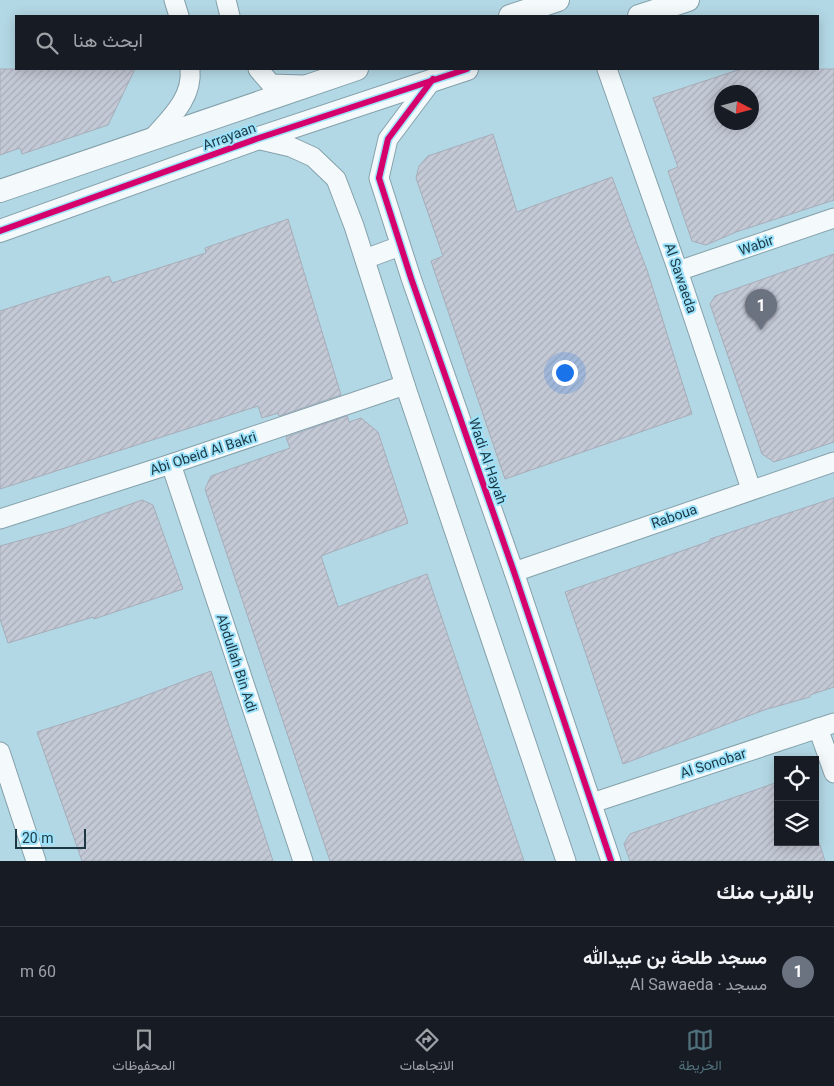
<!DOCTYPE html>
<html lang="ar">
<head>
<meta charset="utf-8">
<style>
  body { margin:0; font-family:Roboto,Vazirmatn,sans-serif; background:#242831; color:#f1f3f6; direction:rtl }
  .controls { position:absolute; right:15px; bottom:15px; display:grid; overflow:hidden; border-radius:0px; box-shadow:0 2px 12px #0003 }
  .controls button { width:45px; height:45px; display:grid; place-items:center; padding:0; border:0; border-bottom:1px solid #363941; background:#171b24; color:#f1f3f6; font:25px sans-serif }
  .compass { position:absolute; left:714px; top:85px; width:45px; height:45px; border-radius:50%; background:#171b24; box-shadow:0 2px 12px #0003; rotate:96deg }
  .scale { position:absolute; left:15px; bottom:12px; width:71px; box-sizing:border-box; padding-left:5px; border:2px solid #1b3842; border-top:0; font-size:14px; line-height:18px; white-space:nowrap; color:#1b3842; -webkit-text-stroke:4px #9de2fb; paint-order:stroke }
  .you { position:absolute; left:564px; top:372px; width:18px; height:18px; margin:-12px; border:4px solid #fff; border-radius:50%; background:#1a73e8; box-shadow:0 0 0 8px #1a73e833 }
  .badge { display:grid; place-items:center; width:32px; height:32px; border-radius:50%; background:#50707b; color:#fff; font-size:16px; font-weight:700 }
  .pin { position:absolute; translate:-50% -41px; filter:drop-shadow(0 1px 2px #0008) }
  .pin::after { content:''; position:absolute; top:26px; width:18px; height:15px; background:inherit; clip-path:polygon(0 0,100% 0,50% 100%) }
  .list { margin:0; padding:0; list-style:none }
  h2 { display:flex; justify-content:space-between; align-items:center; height:65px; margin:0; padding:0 20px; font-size:21px }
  h2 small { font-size:16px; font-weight:400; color:#9ea1a6 }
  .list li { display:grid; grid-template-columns:32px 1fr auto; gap:15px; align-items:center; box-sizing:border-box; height:90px; padding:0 20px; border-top:1px solid #363941 }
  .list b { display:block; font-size:19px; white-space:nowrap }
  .list p { margin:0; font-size:16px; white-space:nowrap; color:#9ea1a6 }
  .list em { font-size:16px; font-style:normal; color:#9ea1a6 }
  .icon { flex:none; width:28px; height:28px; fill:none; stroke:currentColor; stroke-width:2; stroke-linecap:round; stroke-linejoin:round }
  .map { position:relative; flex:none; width:834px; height:861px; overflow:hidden; direction:ltr }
  .search { position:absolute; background:#171b24; box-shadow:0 2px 12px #0003; left:15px; right:15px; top:15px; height:55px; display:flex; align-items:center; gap:12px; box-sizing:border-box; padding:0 18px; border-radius:0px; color:#9ea1a6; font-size:19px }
  .sheet { height:155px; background:#171b24 }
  nav { display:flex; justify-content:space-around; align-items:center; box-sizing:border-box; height:70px; border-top:1px solid #363941; background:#171b24; font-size:14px; color:#9ea1a6 }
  nav a { display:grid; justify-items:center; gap:2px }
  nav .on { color:#50707b }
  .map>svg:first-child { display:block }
  .building { fill:url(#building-hatch); stroke:#a6adb9; fill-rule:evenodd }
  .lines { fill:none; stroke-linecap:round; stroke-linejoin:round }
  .minor-casing { stroke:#84a1ab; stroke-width:21 }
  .tertiary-casing { stroke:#84a1ab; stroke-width:24 }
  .minor { stroke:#f4f9fb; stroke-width:19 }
  .tertiary { stroke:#f4f9fb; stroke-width:22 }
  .cycleway-casing { stroke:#9de2fb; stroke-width:9 }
  .cycleway { stroke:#d6006c; stroke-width:6 }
  .labels { text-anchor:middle; stroke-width:4; stroke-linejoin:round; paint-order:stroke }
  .street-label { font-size:14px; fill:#1b3842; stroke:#9de2fb }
</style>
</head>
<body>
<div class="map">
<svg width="834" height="861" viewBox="0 0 834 861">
  <defs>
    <pattern id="building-hatch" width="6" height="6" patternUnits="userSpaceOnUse" patternTransform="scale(1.25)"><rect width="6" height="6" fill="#c4c9d6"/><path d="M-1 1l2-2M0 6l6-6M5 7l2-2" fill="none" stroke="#a8adb9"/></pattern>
  </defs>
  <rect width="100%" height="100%" fill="#b3d8e5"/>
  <!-- building -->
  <g class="building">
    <polygon points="0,69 135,69 108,125 22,154 20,148 0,155"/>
    <path d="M741 69H834V200L736 232 706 245 692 241 668 171 678 167 653 98ZM722 92H752V122H722Z"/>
    <polygon points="493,134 517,212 612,177 648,273 692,414 505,479 431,261 443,256 416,178 419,166 428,156"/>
    <polygon points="288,219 341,395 279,416 278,413 262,418 258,406 0,489 0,311 109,276 112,283 206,253 205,248"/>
    <polygon points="834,254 834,442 774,462 762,454 710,304 715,296"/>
    <polygon points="347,416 349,422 361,418 378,432 408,523 321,556 338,607 427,574 524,861 330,861 205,489 211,476 290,448 286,437"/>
    <polygon points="834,498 834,687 810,695 810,697 764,710 623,764 565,592 710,541 710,539"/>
    <polygon points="142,500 153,505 183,589 94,619 93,617 8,643 0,619 0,546 65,528"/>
    <polygon points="211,671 273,861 82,861 37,732 118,706"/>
    <polygon points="778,782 778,842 819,842 825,861 630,861 624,844 630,834"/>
  </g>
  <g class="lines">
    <defs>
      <g id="minor">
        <polyline points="174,0 179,16"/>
        <polyline points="226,0 230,16"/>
        <polyline points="258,69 271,84 303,85"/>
        <polyline points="607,69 678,271 751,489"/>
        <polyline points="433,79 388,139 379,178 411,278 514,572 611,861"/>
        <polyline points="256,139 291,147 313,157 336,179 354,226 405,385 566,861"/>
        <path d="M151 140C169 119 193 99 190 69"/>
        <polyline points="365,259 400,246"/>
        <polyline points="678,271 834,218"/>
        <polyline points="171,464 303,861"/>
        <polyline points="0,519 171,464 405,385"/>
        <polyline points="514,572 834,462"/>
        <polyline points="818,728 834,773"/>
        <polyline points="0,752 36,861"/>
        <polyline points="592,803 834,723"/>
      </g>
      <g id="tertiary">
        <polyline points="510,16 558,0"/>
        <polyline points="639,16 688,0"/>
        <polyline points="0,191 357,69"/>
        <polyline points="0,231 256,139 467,69"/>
      </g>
    </defs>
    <!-- minor casing -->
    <use href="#minor" class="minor-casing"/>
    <!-- tertiary casing -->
    <use href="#tertiary" class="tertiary-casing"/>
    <!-- minor -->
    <use href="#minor" class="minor"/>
    <!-- tertiary -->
    <use href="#tertiary" class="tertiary"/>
    <defs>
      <g id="cycleway">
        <polyline points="433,79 388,139 379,178 411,278 514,572 611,861"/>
        <polyline points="0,231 256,139 467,69"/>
      </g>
    </defs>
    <!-- cycleway casing -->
    <use href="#cycleway" class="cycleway-casing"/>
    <!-- cycleway -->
    <use href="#cycleway" class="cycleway"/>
  </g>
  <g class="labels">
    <!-- street labels -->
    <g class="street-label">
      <text transform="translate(229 136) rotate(-20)" y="5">Arrayaan</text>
      <text transform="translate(756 245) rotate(-19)" y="5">Wabir</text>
      <text transform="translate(681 278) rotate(71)" y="5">Al Sawaeda</text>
      <text transform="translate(203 453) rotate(-18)" y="5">Abi Obeid Al Bakri</text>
      <text transform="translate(488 461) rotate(71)" y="5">Wadi Al Hayah</text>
      <text transform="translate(674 516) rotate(-19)" y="5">Raboua</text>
      <text transform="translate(237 663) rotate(72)" y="5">Abdullah Bin Adi</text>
      <text transform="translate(713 763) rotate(-18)" y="5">Al Sonobar</text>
    </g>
  </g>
</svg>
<div class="controls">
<button><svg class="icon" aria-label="locate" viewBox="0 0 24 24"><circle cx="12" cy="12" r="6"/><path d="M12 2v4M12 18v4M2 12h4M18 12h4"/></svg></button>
<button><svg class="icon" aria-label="layers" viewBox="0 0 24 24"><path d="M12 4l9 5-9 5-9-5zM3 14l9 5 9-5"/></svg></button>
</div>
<svg class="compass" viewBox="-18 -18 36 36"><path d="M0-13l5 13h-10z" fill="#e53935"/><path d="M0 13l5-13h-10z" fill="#9ea1a6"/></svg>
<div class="scale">20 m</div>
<div class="you"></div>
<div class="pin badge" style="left:761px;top:330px;background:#6b7280">1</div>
<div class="search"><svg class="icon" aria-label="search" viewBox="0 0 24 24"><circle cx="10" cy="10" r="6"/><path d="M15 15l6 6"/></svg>ابحث هنا</div>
</div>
<section class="sheet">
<h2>بالقرب منك<small></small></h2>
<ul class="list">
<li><span class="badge" style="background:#6b7280">1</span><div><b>مسجد طلحة بن عبيدالله</b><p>مسجد · Al Sawaeda</p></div><em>60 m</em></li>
</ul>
</section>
<nav>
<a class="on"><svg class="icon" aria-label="map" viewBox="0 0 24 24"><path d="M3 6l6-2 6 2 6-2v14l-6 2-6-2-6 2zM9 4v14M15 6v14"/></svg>الخريطة</a>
<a><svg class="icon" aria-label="directions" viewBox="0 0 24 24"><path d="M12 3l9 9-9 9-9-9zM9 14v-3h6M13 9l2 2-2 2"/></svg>الاتجاهات</a>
<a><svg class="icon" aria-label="saved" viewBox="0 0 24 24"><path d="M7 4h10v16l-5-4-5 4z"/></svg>المحفوظات</a>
</nav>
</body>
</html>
